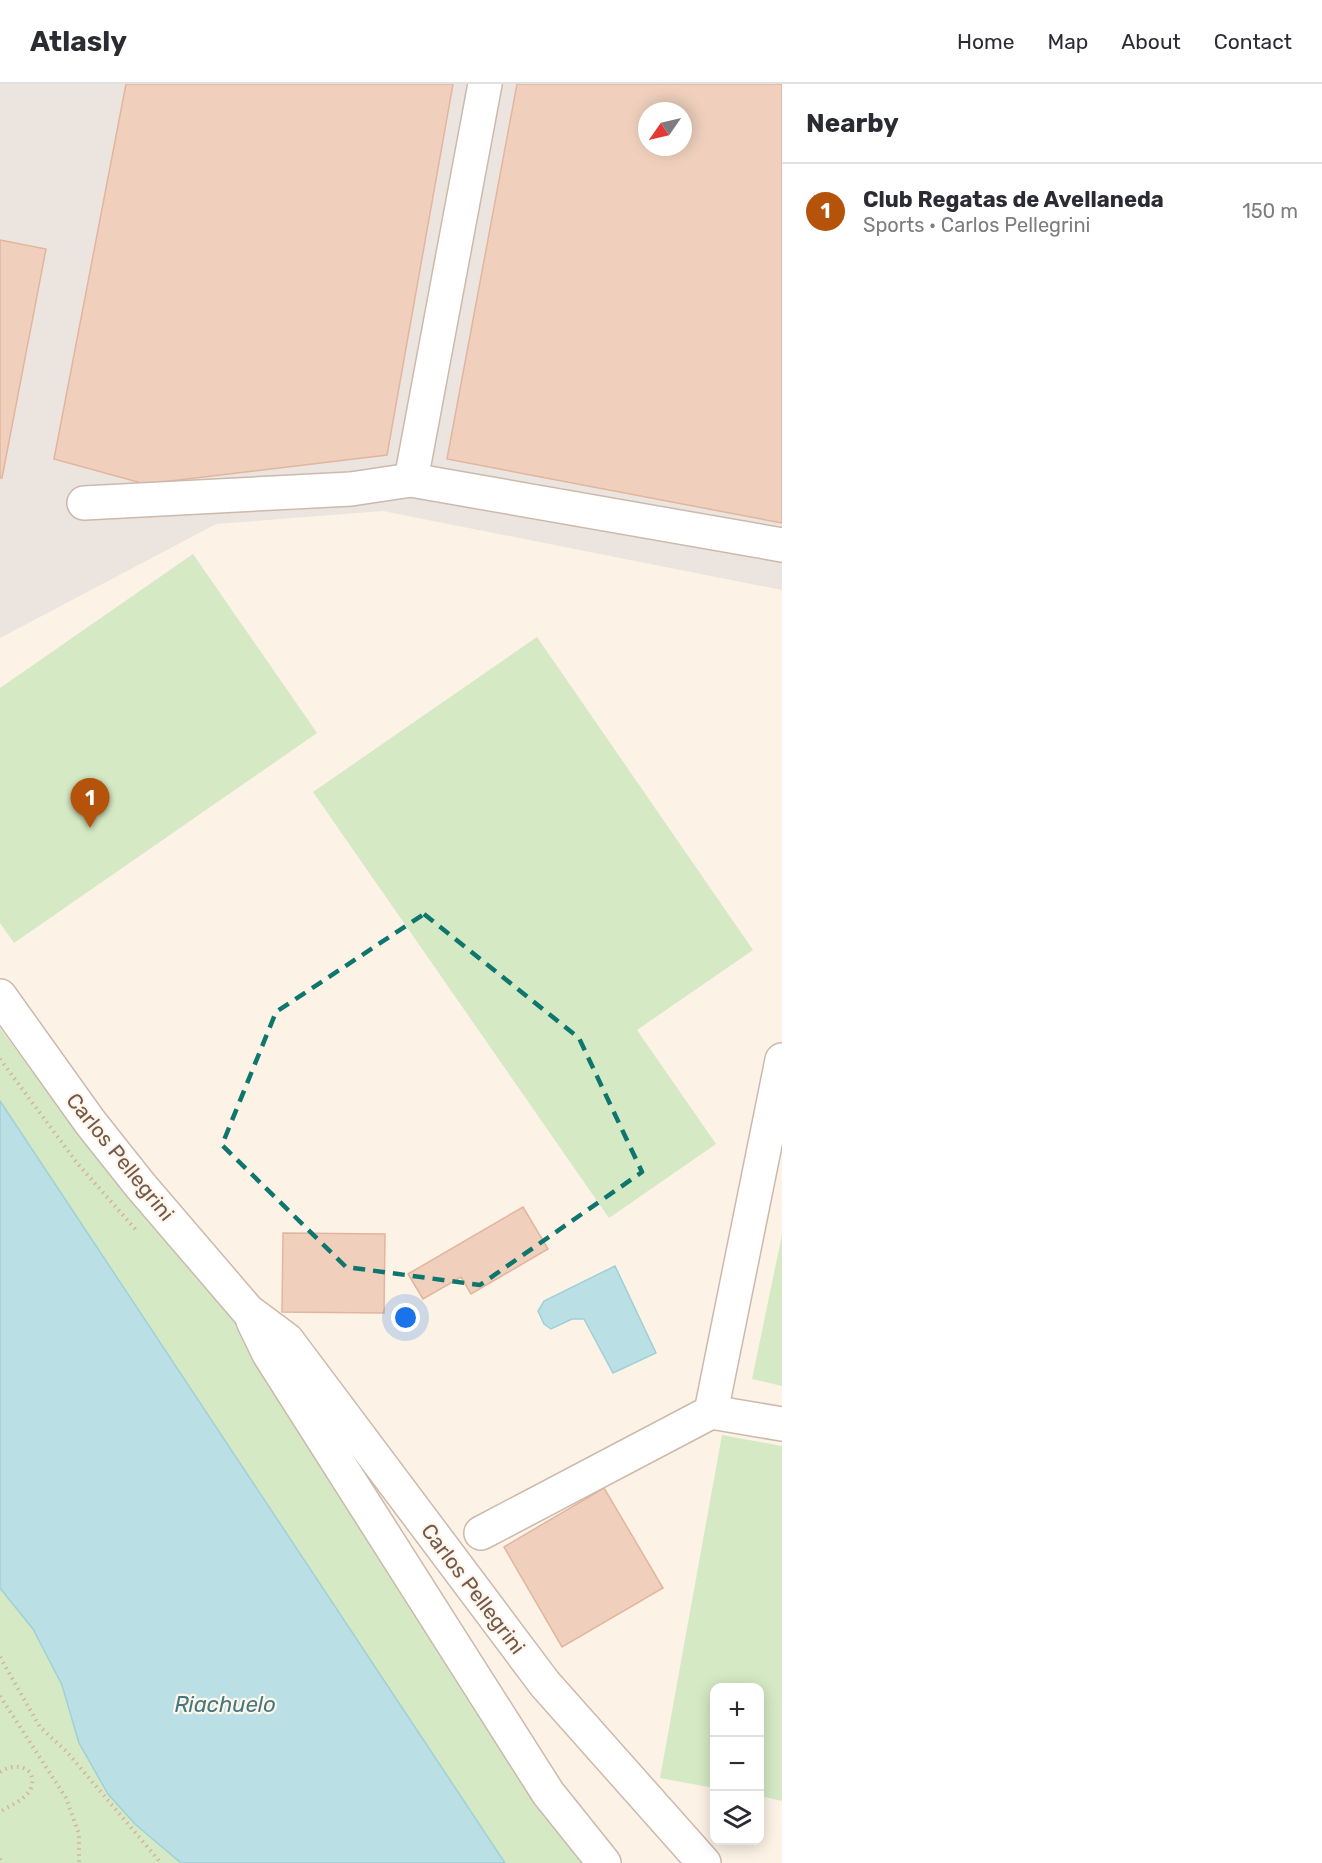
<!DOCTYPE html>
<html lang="en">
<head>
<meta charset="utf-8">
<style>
  body { margin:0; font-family:Rubik,sans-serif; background:#f2f2f3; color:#2b2b33 }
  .controls { position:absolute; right:18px; bottom:18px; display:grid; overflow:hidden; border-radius:12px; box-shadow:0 3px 15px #0003 }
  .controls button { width:54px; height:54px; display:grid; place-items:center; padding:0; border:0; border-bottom:2px solid #e1e1e2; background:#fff; color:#2b2b33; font:30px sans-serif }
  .compass { position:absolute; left:638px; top:18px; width:54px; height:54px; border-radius:50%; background:#fff; box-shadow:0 3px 15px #0003; rotate:236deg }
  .you { position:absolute; left:406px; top:1234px; width:21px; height:21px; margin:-15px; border:4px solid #fff; border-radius:50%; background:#1a73e8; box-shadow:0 0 0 9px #1a73e833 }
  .badge { display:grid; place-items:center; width:39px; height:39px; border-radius:50%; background:#b45309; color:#fff; font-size:20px; font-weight:700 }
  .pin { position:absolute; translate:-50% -50px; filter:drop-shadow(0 2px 3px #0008) }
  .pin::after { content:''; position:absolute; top:32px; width:21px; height:18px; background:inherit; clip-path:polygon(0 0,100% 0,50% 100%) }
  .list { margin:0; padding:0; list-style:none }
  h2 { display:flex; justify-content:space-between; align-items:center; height:78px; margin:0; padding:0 24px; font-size:26px }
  h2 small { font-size:20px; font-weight:400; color:#7c7c81 }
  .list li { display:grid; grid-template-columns:39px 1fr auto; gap:18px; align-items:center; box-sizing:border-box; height:96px; padding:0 24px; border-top:2px solid #e1e1e2 }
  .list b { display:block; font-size:22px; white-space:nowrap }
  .list p { margin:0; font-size:20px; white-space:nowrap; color:#7c7c81 }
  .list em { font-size:20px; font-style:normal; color:#7c7c81 }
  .icon { flex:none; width:33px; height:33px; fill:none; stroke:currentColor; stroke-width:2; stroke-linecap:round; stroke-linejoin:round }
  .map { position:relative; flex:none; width:782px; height:1779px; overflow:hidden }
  header { display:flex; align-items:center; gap:36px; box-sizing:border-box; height:84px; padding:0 30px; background:#fff; border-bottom:2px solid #e1e1e2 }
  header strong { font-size:28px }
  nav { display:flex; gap:33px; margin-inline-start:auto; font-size:21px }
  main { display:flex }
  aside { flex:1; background:#fff }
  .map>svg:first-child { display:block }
  .industrial { fill:#ece4df; fill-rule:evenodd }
  .green { fill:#d4e9c4 }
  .water { fill:#bae0e5; stroke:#a0d0d6; stroke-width:1.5 }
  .building { fill:#f0d0bd; stroke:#e2b59e; stroke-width:1.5; fill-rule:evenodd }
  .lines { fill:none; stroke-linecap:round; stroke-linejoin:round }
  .minor-casing { stroke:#cdb9ac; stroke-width:36 }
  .path { stroke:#d5b3a0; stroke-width:4; stroke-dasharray:1.5 4.5; stroke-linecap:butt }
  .minor { stroke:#fff; stroke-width:33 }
  .marked { fill:none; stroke:#0f766e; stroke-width:4.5; stroke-dasharray:12 8; stroke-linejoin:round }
  .labels { text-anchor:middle; stroke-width:4.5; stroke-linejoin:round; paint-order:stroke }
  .street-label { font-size:21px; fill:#74584b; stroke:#fff6eb }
  .water-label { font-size:22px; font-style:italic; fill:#42787f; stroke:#fff6eb }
</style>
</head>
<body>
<header>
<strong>Atlasly</strong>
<nav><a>Home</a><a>Map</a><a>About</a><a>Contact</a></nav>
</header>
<main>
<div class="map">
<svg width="782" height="1779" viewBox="0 0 782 1779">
  <rect width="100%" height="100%" fill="#fcf2e5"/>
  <!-- industrial -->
  <path class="industrial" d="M0 0H782V506L383 427 216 440 0 554ZM647 27H683V63H647Z"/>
  <!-- green -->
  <g class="green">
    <polygon points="193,470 317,649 14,859 0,839 0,604"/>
    <polygon points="537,553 753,866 637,946 716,1060 609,1134 313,708"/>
    <polygon points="0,944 94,1071 237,1232 593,1779 505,1779 0,1017"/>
    <polygon points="782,1151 782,1302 752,1295"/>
    <polygon points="722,1351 782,1362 782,1717 760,1712 760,1604 714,1604 714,1704 660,1694"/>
    <polygon points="0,1504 33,1545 62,1601 79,1659 135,1740 181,1779 0,1779"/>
  </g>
  <!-- water -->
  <g class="water">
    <polygon points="0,1017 2,1020 505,1779 181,1779 135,1740 108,1710 79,1659 62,1601 33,1545 0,1504"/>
    <polygon points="615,1182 656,1269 613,1289 584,1235 572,1235 551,1245 544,1240 538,1227 544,1217"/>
  </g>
  <!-- building -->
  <g class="building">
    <polygon points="126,0 453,0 387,371 145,400 54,375"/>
    <path d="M517 0H782V439L447 375ZM647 27H683V63H647Z"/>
    <polygon points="0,156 46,165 2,394 0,394"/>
    <polygon points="523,1123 548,1165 471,1210 461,1193 423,1215 408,1190"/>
    <polygon points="283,1149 385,1150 384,1229 282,1228"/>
    <polygon points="604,1404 663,1504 562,1563 504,1463"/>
  </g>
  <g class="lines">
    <defs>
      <g id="minor">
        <polyline points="485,0 411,396 782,461"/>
        <polyline points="84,419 351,405 411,396"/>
        <polyline points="0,912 90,1038 140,1101 248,1227 287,1256 545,1600 704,1779"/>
        <polyline points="253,1237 269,1270 548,1709 604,1779"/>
        <polyline points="711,1328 782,1340"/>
        <polyline points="481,1449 711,1328 782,976"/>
      </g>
    </defs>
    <!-- minor casing -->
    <use href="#minor" class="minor-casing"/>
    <!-- path -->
    <g class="path">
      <polyline points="0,975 77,1079 137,1147"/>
      <polyline points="0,1573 40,1643 67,1668 161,1779"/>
      <polyline points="0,1612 66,1714 79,1750 79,1779"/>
      <path d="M0 1688C14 1678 38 1682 31 1704 27 1715 9 1722 0 1728"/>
      <polyline points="0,1775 3,1779"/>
    </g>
    <!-- minor -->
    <use href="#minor" class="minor"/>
  </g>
  <!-- marked area -->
  <path class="marked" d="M424 830 579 954 642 1088 480 1201 346 1183 222 1061 276 928Z"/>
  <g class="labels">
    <!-- street labels -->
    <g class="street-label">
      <text transform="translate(120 1073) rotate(51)" y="7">Carlos Pellegrini</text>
      <text transform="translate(473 1505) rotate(53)" y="7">Carlos Pellegrini</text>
    </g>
    <!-- water labels -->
    <g class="water-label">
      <text x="225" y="1628">Riachuelo</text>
    </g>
  </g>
</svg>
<div class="controls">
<button>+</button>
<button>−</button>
<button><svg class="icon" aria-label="layers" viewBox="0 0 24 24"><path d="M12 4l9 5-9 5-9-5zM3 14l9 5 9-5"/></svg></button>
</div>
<svg class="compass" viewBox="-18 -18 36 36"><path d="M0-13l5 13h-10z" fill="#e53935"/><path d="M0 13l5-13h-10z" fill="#7c7c81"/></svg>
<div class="you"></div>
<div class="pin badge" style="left:90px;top:744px">1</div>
</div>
<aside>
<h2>Nearby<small></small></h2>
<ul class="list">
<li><span class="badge">1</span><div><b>Club Regatas de Avellaneda</b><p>Sports · Carlos Pellegrini</p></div><em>150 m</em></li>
</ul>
</aside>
</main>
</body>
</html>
